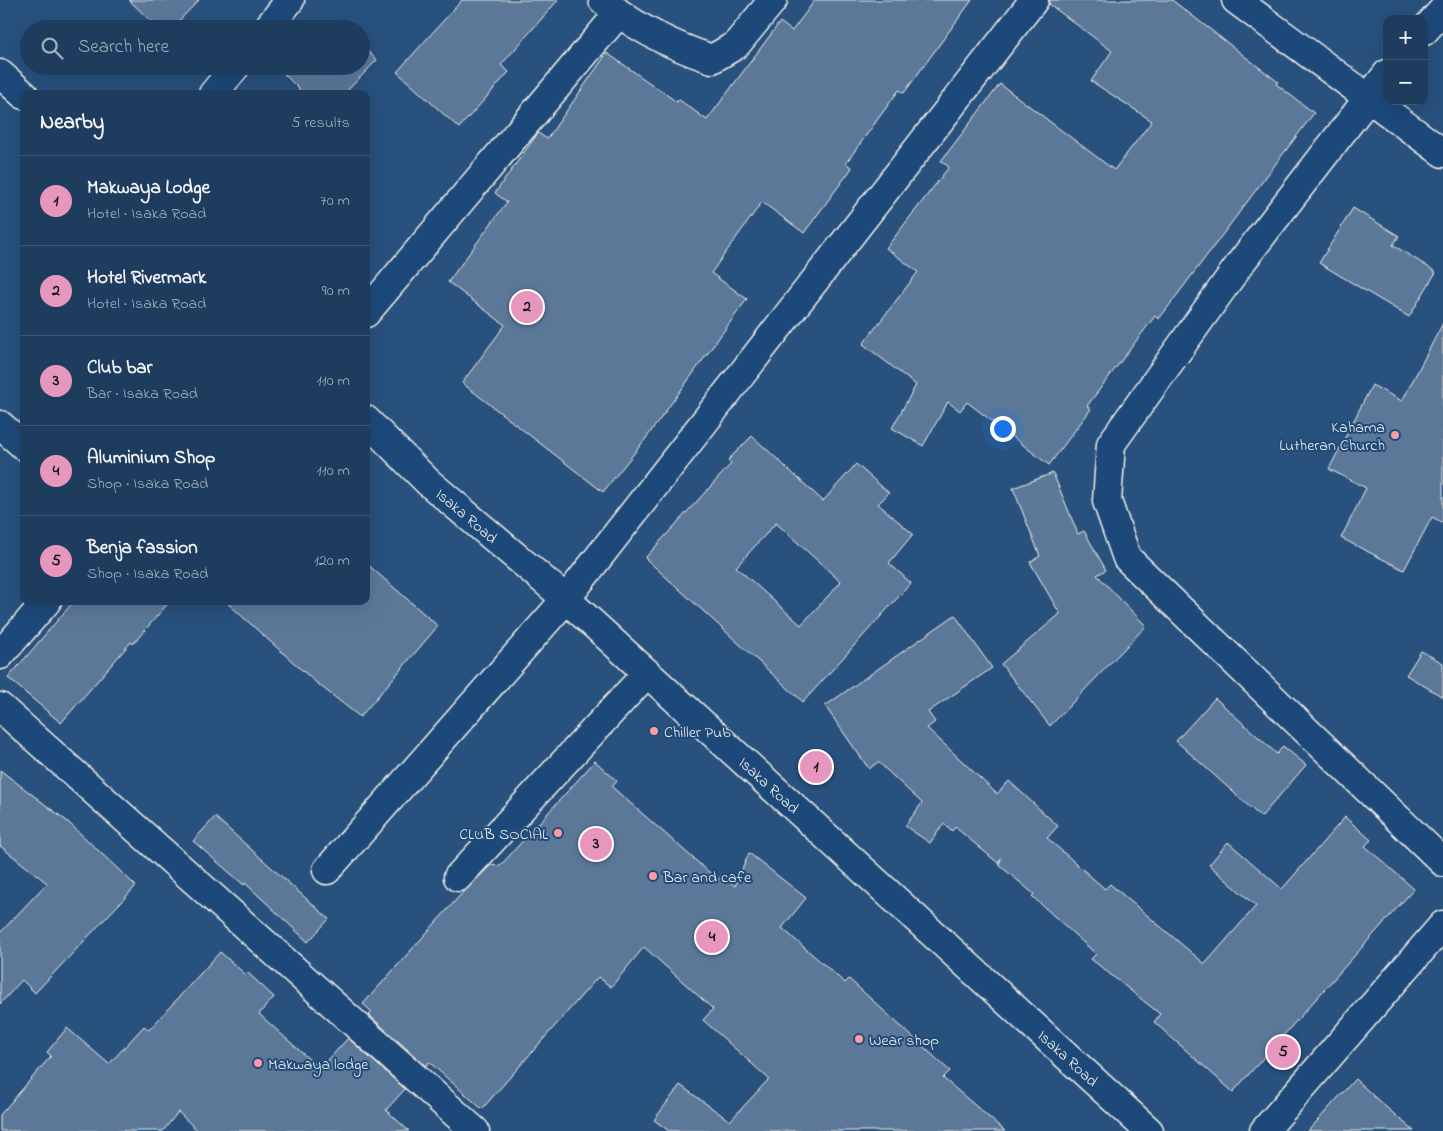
<!DOCTYPE html>
<html lang="en">
<head>
<meta charset="utf-8">
<style>
  body { margin:0; font-family:"Indie Flower",sans-serif; background:#2b4867; color:#f1f3f6 }
  .controls { position:absolute; right:15px; top:15px; display:grid; overflow:hidden; border-radius:10px; box-shadow:0 5px 20px #0002 }
  .controls button { width:45px; height:45px; display:grid; place-items:center; padding:0; border:0; border-bottom:1px solid #3c5673; background:#1e3d5e; color:#f1f3f6; font:25px sans-serif }
  .you { position:absolute; left:1002px; top:428px; width:18px; height:18px; margin:-12px; border:4px solid #fff; border-radius:50%; background:#1a73e8; box-shadow:0 0 0 8px #1a73e833 }
  .badge { display:grid; place-items:center; width:32px; height:32px; border-radius:50%; background:#e797bd; color:#111; font-size:16px; font-weight:700 }
  .pin { position:absolute; translate:-50% -50%; border:2px solid #fff; box-shadow:0 1px 5px #0006 }
  .list { margin:0; padding:0; list-style:none }
  h2 { display:flex; justify-content:space-between; align-items:center; height:65px; margin:0; padding:0 20px; font-size:21px }
  h2 small { font-size:16px; font-weight:400; color:#a1aebc }
  .list li { display:grid; grid-template-columns:32px 1fr auto; gap:15px; align-items:center; box-sizing:border-box; height:90px; padding:0 20px; border-top:1px solid #3c5673 }
  .list b { display:block; font-size:19px; white-space:nowrap }
  .list p { margin:0; font-size:16px; white-space:nowrap; color:#a1aebc }
  .list em { font-size:16px; font-style:normal; color:#a1aebc }
  .icon { flex:none; width:28px; height:28px; fill:none; stroke:currentColor; stroke-width:2; stroke-linecap:round; stroke-linejoin:round }
  .map { position:relative; flex:none; width:1443px; height:1131px; overflow:hidden }
  .search { position:absolute; background:#1e3d5e; box-shadow:0 5px 20px #0002; left:20px; top:20px; width:350px; height:55px; display:flex; align-items:center; gap:12px; box-sizing:border-box; padding:0 18px; border-radius:28px; color:#a1aebc; font-size:19px }
  .panel { position:absolute; background:#1e3d5e; box-shadow:0 5px 20px #0002; left:20px; top:90px; width:350px; height:515px; border-radius:10px }
  .map>svg:first-child { display:block }
  .building { fill:#5b7899; stroke:#f4f1e8; fill-rule:evenodd }
  .lines { fill:none; stroke-linecap:round; stroke-linejoin:round }
  .minor-casing { stroke:#f4f1e8; stroke-width:31 }
  .minor { stroke:#1f4a7a; stroke-width:28 }
  .poi-dot { fill:#ff9aa2; stroke:#1f4a7a; stroke-width:2 }
  .labels { text-anchor:middle; stroke-width:4; stroke-linejoin:round; paint-order:stroke }
  .poi-label { font-size:16px; fill:#f4f1e8; stroke:#1f4a7a; text-anchor:start }
  .street-label { font-size:16px; fill:#f4f1e8; stroke:#1f4a7a }
</style>
</head>
<body>
<div class="map">
<svg width="1443" height="1131" viewBox="0 0 1443 1131">
  <rect width="100%" height="100%" fill="#28517e"/>
  <filter id="ink" filterUnits="userSpaceOnUse"><feTurbulence type="fractalNoise" baseFrequency=".02" numOctaves="2"/><feDisplacementMap in="SourceGraphic" scale="10" xChannelSelector="R" yChannelSelector="G"/><feConvolveMatrix kernelMatrix="1 2 1 2 8 2 1 2 1" color-interpolation-filters="sRGB"/></filter>
  <g filter="url(#ink)">
    <!-- building -->
    <g class="building">
      <polygon points="129,0 199,0 171,29 159,29"/>
      <polygon points="462,0 558,0 501,65 509,72 459,128 397,72"/>
      <polygon points="815,0 972,0 904,93 899,90 846,163 852,168 804,233 762,202 711,273 747,299 647,437 603,492 462,383 505,325 448,282 507,202 495,193 538,133 547,139 607,53 677,102 678,99 707,120 780,22 792,31"/>
      <polygon points="1049,0 1172,0 1278,82 1276,84 1314,113 1159,319 1155,316 1087,406 1091,409 1049,465 967,402 960,411 948,402 923,446 892,428 916,385 863,344 918,272 886,248 949,167 941,161 1000,84 1114,170 1152,121 1091,81 1112,51 1049,4"/>
      <polygon points="361,45 377,60 344,94 304,94 284,74 292,66 361,66"/>
      <polygon points="1353,208 1399,236 1393,245 1436,272 1409,317 1319,263"/>
      <polygon points="1443,323 1443,523 1432,517 1404,570 1341,538 1366,488 1329,469 1372,385 1402,401"/>
      <path d="M752 436 823 501 856 464 889 493 878 504 913 534 889 563 911 583 803 702 645 558 731 464 728 460ZM776 523 841 582 801 625 736 567Z"/>
      <polygon points="1053,473 1078,534 1084,531 1106,570 1097,575 1146,626 1050,726 1001,664 1060,614 1030,562 1040,556 1013,488"/>
      <polygon points="366,563 438,626 360,717 313,680 225,601 366,601"/>
      <polygon points="74,601 170,601 133,644 131,642 61,723 8,678"/>
      <polygon points="955,615 992,668 928,712 935,722 927,728 997,794 1009,781 1058,826 1047,838 1105,889 1110,884 1205,964 1256,906 1209,865 1228,842 1282,889 1345,817 1371,840 1365,846 1414,889 1233,1092 1154,1022 1160,1014 1091,959 1096,954 1032,896 1034,894 999,865 1001,858 998,863 955,827 952,831 944,823 930,843 905,826 922,803 878,762 869,769 825,706"/>
      <polygon points="1421,651 1443,663 1443,697 1406,675"/>
      <polygon points="1215,698 1277,754 1283,746 1306,765 1261,817 1176,741"/>
      <polygon points="595,761 617,781 612,787 718,880 722,875 735,886 749,853 806,898 782,928 845,983 849,979 950,1071 943,1078 1005,1131 669,1131 654,1120 680,1085 730,1121 769,1079 703,1020 713,1009 644,947 611,987 598,977 482,1109 429,1062 426,1066 369,1015 372,1012 363,1004 464,891 491,865 500,866"/>
      <polygon points="0,770 68,822 136,886 35,993 22,980 0,1004 0,933 47,883 0,846"/>
      <polygon points="215,817 329,919 308,942 245,883 244,885 193,841"/>
      <polygon points="220,952 245,974 247,972 274,997 259,1014 320,1069 348,1038 405,1089 386,1110 409,1131 198,1131 178,1112 163,1131 0,1131 0,1115 51,1056 47,1052 67,1028 109,1064 144,1026 149,1030"/>
      <polygon points="1355,1079 1380,1102 1414,1131 1308,1131"/>
    </g>
    <g class="lines">
      <defs>
        <g id="minor">
          <path d="M603 0C634 28 673 46 712 59L736 45 773 0"/>
          <polyline points="1236,0 1443,153"/>
          <polyline points="267,29 290,0"/>
          <polyline points="1424,31 1443,10"/>
          <polyline points="0,74 24,95"/>
          <polyline points="1387,74 1242,261 1111,444 1107,501 1127,558 1443,862"/>
          <polyline points="213,94 236,66"/>
          <polyline points="366,313 618,14"/>
          <path id="s1" d="M366 420 428 482 566 599 1149 1131"/>
          <polyline points="0,425 24,446"/>
          <polyline points="0,655 47,601"/>
          <polyline points="0,707 475,1131"/>
          <polyline points="327,870 566,599 1034,0"/>
          <polyline points="458,877 647,673"/>
          <polyline points="1264,1131 1443,925"/>
        </g>
      </defs>
      <!-- minor casing -->
      <use href="#minor" class="minor-casing"/>
      <!-- minor -->
      <use href="#minor" class="minor"/>
    </g>
  </g>
  <!-- markers -->
  <g class="poi-dot">
    <circle cx="1395" cy="435" r="5"/>
    <circle cx="654" cy="731" r="5"/>
    <circle cx="558" cy="833" r="5"/>
    <circle cx="653" cy="876" r="5"/>
    <circle cx="859" cy="1039" r="5"/>
    <circle cx="258" cy="1063" r="5"/>
  </g>
  <g class="labels">
    <!-- poi labels -->
    <g class="poi-label">
      <text x="1385" y="432" text-anchor="end">Kahama<tspan x="1385" dy="18">Lutheran Church</tspan></text>
      <text x="664" y="737">Chiller Pub</text>
      <text x="548" y="839" text-anchor="end">CLUB SOCIAL</text>
      <text x="663" y="882">Bar and cafe</text>
      <text x="869" y="1045">Wear shop</text>
      <text x="268" y="1069">Makwaya lodge</text>
    </g>
    <!-- street labels -->
    <g class="street-label">
      <text dy="6" stroke="none"><textPath href="#s1" startOffset="139">Isaka Road</textPath></text>
      <text dy="6" stroke="none"><textPath href="#s1" startOffset="544">Isaka Road</textPath></text>
      <text dy="6" stroke="none"><textPath href="#s1" startOffset="949">Isaka Road</textPath></text>
    </g>
  </g>
</svg>
<div class="controls">
<button>+</button>
<button>−</button>
</div>
<div class="you"></div>
<div class="pin badge" style="left:816px;top:767px">1</div>
<div class="pin badge" style="left:527px;top:307px">2</div>
<div class="pin badge" style="left:596px;top:844px">3</div>
<div class="pin badge" style="left:712px;top:937px">4</div>
<div class="pin badge" style="left:1283px;top:1052px">5</div>
<div class="search"><svg class="icon" aria-label="search" viewBox="0 0 24 24"><circle cx="10" cy="10" r="6"/><path d="M15 15l6 6"/></svg>Search here</div>
<section class="panel">
<h2>Nearby<small>5 results</small></h2>
<ul class="list">
<li><span class="badge">1</span><div><b>Makwaya Lodge</b><p>Hotel · Isaka Road</p></div><em>70 m</em></li>
<li><span class="badge">2</span><div><b>Hotel Rivermark</b><p>Hotel · Isaka Road</p></div><em>90 m</em></li>
<li><span class="badge">3</span><div><b>Club bar</b><p>Bar · Isaka Road</p></div><em>110 m</em></li>
<li><span class="badge">4</span><div><b>Aluminium Shop</b><p>Shop · Isaka Road</p></div><em>110 m</em></li>
<li><span class="badge">5</span><div><b>Benja fassion</b><p>Shop · Isaka Road</p></div><em>120 m</em></li>
</ul>
</section>
</div>
</body>
</html>
